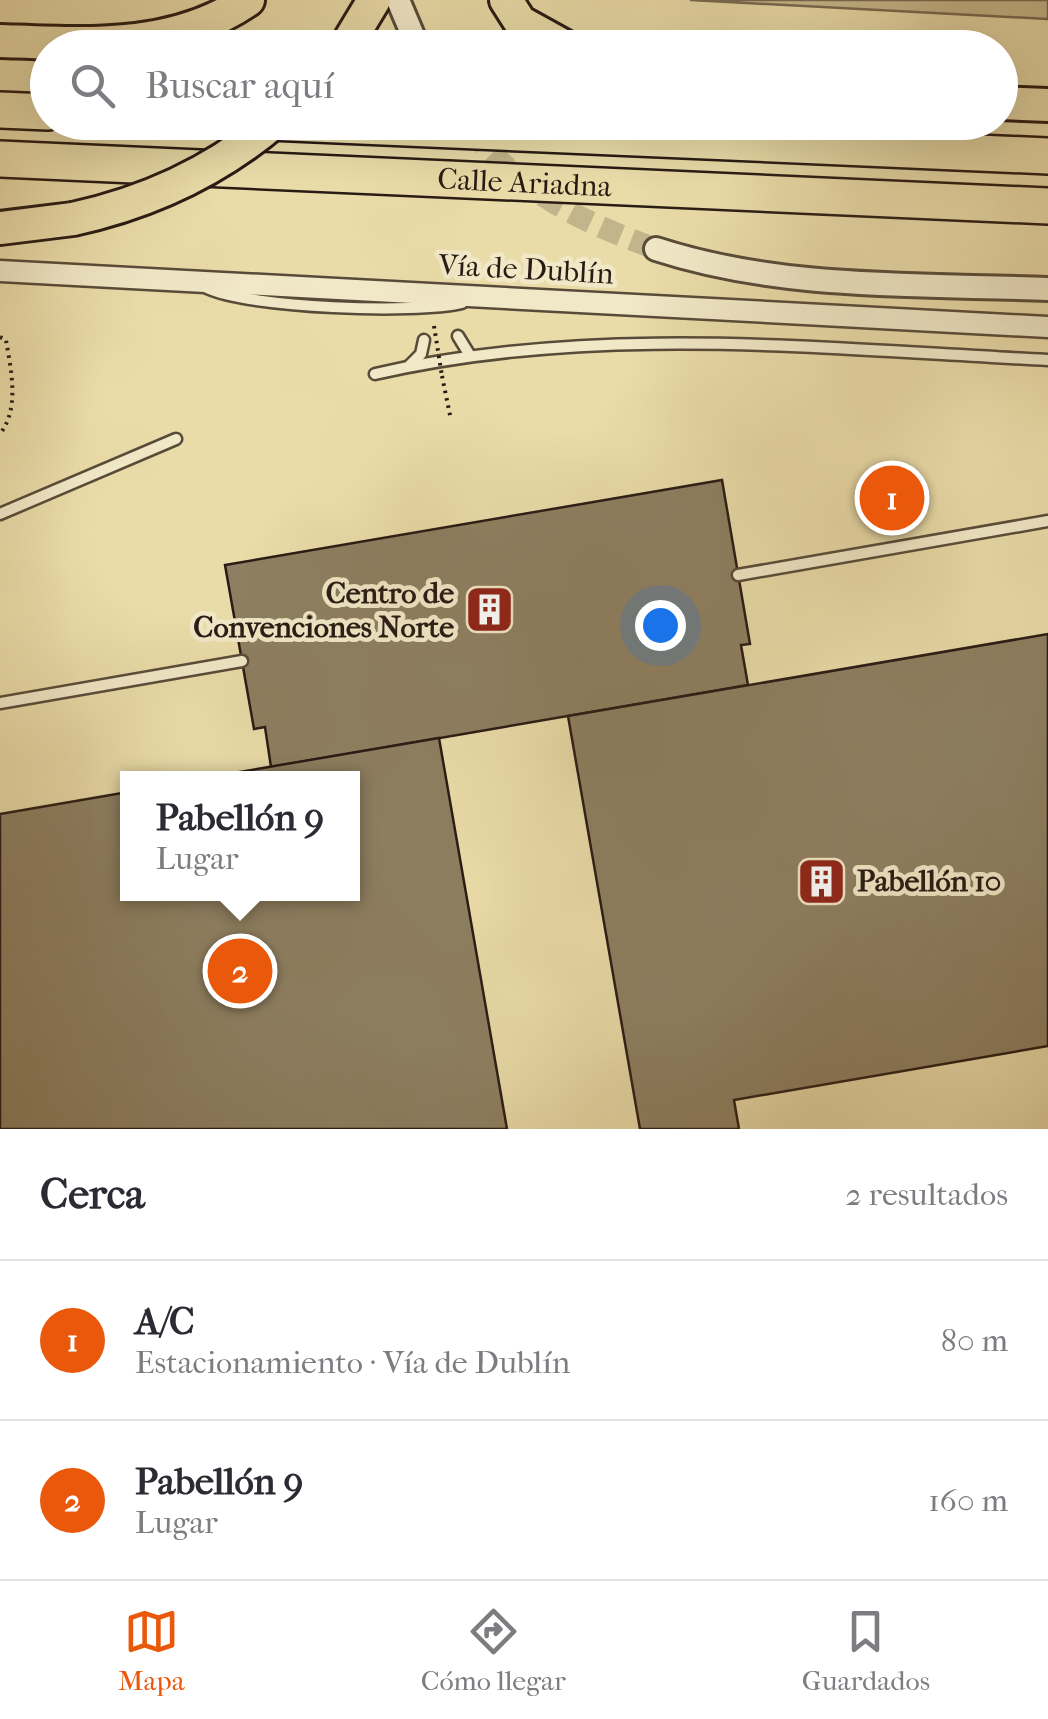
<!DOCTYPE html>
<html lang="es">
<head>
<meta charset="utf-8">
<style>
  body { margin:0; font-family:"IM FELL French Canon",serif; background:#f7f7f7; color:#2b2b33 }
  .you { position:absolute; left:660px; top:625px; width:35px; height:35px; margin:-25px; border:8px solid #fff; border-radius:50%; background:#1a73e8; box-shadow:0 0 0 15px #1a73e833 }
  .badge { display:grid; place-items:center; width:65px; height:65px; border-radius:50%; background:#ea580c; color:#fff; font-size:32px; font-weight:700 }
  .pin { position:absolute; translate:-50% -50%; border:5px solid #fff; box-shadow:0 2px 10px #0006 }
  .popup { position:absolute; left:120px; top:771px; width:240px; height:130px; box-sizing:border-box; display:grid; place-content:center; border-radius:0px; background:#fff; filter:drop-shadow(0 2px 8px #0005); font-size:32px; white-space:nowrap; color:#7c7c81 }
  .popup b { font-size:38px; color:#2b2b33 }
  .popup::after { content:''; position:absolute; left:50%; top:100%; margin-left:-20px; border:20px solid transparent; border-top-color:#fff }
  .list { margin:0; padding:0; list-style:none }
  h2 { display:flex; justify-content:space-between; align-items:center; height:130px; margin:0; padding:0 40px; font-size:42px }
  h2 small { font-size:32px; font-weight:400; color:#7c7c81 }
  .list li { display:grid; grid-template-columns:65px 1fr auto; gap:30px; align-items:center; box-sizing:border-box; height:160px; padding:0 40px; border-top:2px solid #e1e1e2 }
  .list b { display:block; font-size:38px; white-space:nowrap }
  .list p { margin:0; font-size:32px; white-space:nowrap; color:#7c7c81 }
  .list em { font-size:32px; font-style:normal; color:#7c7c81 }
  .icon { flex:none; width:55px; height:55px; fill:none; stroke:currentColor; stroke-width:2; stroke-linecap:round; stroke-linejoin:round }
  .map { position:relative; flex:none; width:1048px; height:1129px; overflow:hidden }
  .search { position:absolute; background:#fff; box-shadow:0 10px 40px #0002; left:30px; right:30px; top:30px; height:110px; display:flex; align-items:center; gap:25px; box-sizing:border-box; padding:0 35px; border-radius:55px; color:#7c7c81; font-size:38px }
  .sheet { height:450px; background:#fff }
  nav { display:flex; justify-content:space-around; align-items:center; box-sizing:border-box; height:140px; border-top:2px solid #e1e1e2; background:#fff; font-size:28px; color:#7c7c81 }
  nav a { display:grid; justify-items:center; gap:5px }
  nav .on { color:#ea580c }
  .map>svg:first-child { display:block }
  .green { fill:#c9bb90; stroke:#796b52; stroke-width:2.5 }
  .building { fill:#8d7f61; stroke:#291b14; stroke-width:2.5 }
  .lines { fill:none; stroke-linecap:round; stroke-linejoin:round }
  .tertiary-tunnel { stroke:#c3b58b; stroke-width:22; stroke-dasharray:22 11; stroke-linecap:butt }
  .service-casing { stroke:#594b39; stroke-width:15 }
  .minor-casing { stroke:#594b39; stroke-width:25 }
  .tertiary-casing { stroke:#594b39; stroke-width:28 }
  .trunk-casing { stroke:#291b14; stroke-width:38 }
  .motorway-casing { stroke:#291b14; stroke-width:40 }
  .path { stroke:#291b14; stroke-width:4; stroke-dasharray:2.5 5; stroke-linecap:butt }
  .service { stroke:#f1e8c7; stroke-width:10 }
  .minor { stroke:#f1e8c7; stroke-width:20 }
  .tertiary { stroke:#f1e8c7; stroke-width:22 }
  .trunk { stroke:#eadca9; stroke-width:32 }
  .motorway { stroke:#eadca9; stroke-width:35 }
  .trunk-bridge-casing { stroke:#291b14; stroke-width:38; stroke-linecap:butt }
  .path-bridge { stroke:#291b14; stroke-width:4; stroke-dasharray:2.5 5; stroke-linecap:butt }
  .trunk-bridge { stroke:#eadca9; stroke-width:32 }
  .labels { text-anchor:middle; stroke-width:9; stroke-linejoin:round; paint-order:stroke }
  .street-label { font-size:30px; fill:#291b14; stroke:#f1e8c7 }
  .poi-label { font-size:30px; font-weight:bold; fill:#291b14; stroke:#f1e8c7; text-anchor:end }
</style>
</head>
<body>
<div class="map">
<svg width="1048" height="1129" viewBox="0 0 1048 1129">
  <rect width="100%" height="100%" fill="#eadca9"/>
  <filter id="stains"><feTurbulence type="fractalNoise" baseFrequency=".002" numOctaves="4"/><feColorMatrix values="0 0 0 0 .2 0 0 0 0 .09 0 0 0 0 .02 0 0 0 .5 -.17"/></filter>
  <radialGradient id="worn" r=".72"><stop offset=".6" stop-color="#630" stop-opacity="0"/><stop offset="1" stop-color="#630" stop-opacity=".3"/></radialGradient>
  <!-- green -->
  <polygon class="green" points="690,0 1048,0 1048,19"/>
  <!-- building -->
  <g class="building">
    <polygon points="722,480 750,644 741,645 748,685 271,767 265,727 254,729 225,565"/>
    <polygon points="1048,634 1048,1046 734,1100 739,1129 640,1129 568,716"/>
    <polygon points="439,738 507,1129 0,1129 0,814 128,792 128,894 352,894 352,778 204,778"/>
  </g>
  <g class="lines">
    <!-- tertiary-tunnel -->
    <path class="tertiary-tunnel" d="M470 129C527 196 576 219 656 249"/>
    <defs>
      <g id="service">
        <path d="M207 288C249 308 416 314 462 303"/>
        <polyline points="458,336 469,354"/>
        <polyline points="410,365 421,354 424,340"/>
        <path d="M375 374C596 323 823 349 1048 360"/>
        <polyline points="0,514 176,439"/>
        <polyline points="738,575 1048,521"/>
        <polyline points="0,703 242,661"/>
      </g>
      <polyline id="minor" points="0,271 1048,327"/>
      <g id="tertiary">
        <polyline points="398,0 414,38"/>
        <path d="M656 249C782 290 917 284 1048 289"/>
      </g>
      <g id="trunk">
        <polyline points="506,0 520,22 567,48"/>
        <path d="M0 41C86 44 174 51 248 0"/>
        <polyline points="345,48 374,0"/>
        <polyline points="1000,103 1048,105"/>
        <polyline points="0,228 73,219"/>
      </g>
      <g id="motorway">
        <polyline points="0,110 48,112"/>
        <polyline points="269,122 1048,156"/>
        <path id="s1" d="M0 159 1048 206"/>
      </g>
    </defs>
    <!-- service casing -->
    <use href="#service" class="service-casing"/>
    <!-- minor casing -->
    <use href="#minor" class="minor-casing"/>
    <!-- tertiary casing -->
    <use href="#tertiary" class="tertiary-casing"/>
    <!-- trunk casing -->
    <use href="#trunk" class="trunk-casing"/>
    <!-- motorway casing -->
    <use href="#motorway" class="motorway-casing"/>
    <!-- path -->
    <g class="path">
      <polyline points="591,39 620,48"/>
      <path d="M0 337 6 340C11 370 20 408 0 434"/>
      <polyline points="442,376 451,420"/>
    </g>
    <!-- service -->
    <use href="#service" class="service"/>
    <!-- minor -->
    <use href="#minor" class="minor"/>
    <!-- tertiary -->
    <use href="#tertiary" class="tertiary"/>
    <!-- trunk -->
    <use href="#trunk" class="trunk"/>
    <!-- motorway -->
    <use href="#motorway" class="motorway"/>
    <defs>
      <path id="trunk-bridge" d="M73 219C147 203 216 171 274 122"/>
    </defs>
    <!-- trunk-bridge casing -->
    <use href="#trunk-bridge" class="trunk-bridge-casing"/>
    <!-- path-bridge -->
    <polyline class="path-bridge" points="434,326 442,376"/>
    <!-- trunk-bridge -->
    <use href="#trunk-bridge" class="trunk-bridge"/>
  </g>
  <!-- icons -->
  <defs>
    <symbol id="building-square" viewBox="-11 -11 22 22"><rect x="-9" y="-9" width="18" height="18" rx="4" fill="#8f2418" stroke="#f1e8c7"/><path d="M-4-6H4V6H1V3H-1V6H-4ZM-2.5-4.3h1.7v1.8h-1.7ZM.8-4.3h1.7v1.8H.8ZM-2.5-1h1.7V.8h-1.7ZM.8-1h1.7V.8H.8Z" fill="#fff"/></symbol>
  </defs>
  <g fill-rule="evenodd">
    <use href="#building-square" x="462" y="582" width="55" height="55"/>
    <use href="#building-square" x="794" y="854" width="55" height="55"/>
  </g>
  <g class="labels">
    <!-- street labels -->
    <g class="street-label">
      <text dy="10" stroke="none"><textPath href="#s1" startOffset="525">Calle Ariadna</textPath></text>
      <text transform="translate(526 269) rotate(3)" y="10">Vía de Dublín</text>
    </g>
    <!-- poi labels -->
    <g class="poi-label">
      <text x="454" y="603">Centro de<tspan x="454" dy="34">Convenciones Norte</tspan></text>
      <text x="857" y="891" text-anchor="start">Pabellón 10</text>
    </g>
  </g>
  <rect width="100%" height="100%" filter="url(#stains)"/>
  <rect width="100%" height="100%" fill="url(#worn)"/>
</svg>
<div class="you"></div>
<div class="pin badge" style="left:892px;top:498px">1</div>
<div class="pin badge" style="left:240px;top:971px">2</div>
<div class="popup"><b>Pabellón 9</b>Lugar</div>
<div class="search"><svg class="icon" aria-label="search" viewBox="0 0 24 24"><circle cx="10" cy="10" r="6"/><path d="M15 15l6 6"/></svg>Buscar aquí</div>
</div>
<section class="sheet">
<h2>Cerca<small>2 resultados</small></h2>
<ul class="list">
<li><span class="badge">1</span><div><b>A/C</b><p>Estacionamiento · Vía de Dublín</p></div><em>80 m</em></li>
<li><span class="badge">2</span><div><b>Pabellón 9</b><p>Lugar</p></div><em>160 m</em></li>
</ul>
</section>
<nav>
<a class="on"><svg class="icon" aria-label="map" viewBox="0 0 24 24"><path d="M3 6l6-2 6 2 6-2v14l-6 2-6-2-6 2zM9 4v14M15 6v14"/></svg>Mapa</a>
<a><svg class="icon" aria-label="directions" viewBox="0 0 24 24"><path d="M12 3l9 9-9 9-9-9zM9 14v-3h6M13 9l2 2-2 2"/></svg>Cómo llegar</a>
<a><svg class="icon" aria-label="saved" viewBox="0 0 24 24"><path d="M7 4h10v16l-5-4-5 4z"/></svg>Guardados</a>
</nav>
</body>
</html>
